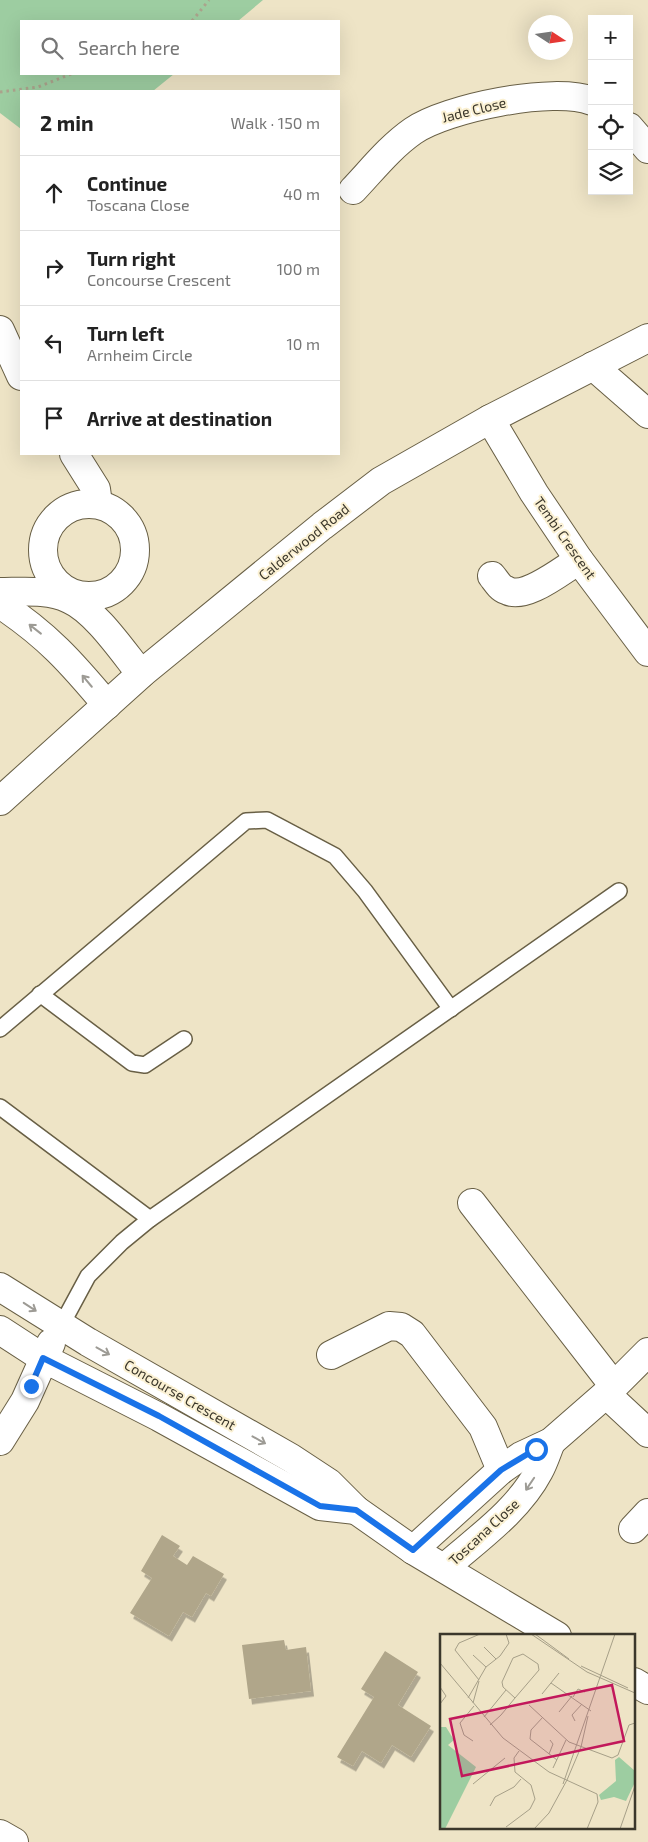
<!DOCTYPE html>
<html lang="en">
<head>
<meta charset="utf-8">
<style>
  body { margin:0; font-family:"Exo 2",sans-serif; background:#f2f2f2; color:#222 }
  .controls { position:absolute; right:15px; top:15px; display:grid; overflow:hidden; border-radius:0px; box-shadow:0 5px 20px #0002 }
  .controls button { width:45px; height:45px; display:grid; place-items:center; padding:0; border:0; border-bottom:1px solid #e0e0e0; background:#fff; color:#222; font:25px sans-serif }
  .compass { position:absolute; left:528px; top:15px; width:45px; height:45px; border-radius:50%; background:#fff; box-shadow:0 5px 20px #0002; rotate:102deg }
  .stop { position:absolute; width:15px; height:15px; margin:-11px; border:4px solid #1a73e8; border-radius:50%; background:#fff }
  .stop.end { background:#1a73e8; border-color:#fff; box-shadow:0 1px 5px #0008 }
  .list { margin:0; padding:0; list-style:none }
  h2 { display:flex; justify-content:space-between; align-items:center; height:65px; margin:0; padding:0 20px; font-size:21px }
  h2 small { font-size:16px; font-weight:400; color:#767676 }
  .list li { display:grid; grid-template-columns:32px 1fr auto; gap:15px; align-items:center; box-sizing:border-box; height:75px; padding:0 20px; border-top:1px solid #e0e0e0 }
  .list b { display:block; font-size:19px; white-space:nowrap }
  .list p { margin:0; font-size:16px; white-space:nowrap; color:#767676 }
  .list em { font-size:16px; font-style:normal; color:#767676 }
  .icon { flex:none; width:28px; height:28px; fill:none; stroke:currentColor; stroke-width:2; stroke-linecap:round; stroke-linejoin:round }
  .map { position:relative; flex:none; width:648px; height:1842px; overflow:hidden }
  .search { position:absolute; background:#fff; box-shadow:0 5px 20px #0002; left:20px; top:20px; width:320px; height:55px; display:flex; align-items:center; gap:12px; box-sizing:border-box; padding:0 18px; border-radius:0px; color:#767676; font-size:19px }
  .panel { position:absolute; background:#fff; box-shadow:0 5px 20px #0002; left:20px; top:90px; width:320px; height:365px; border-radius:0px }
  .map>svg:first-child { display:block }
  .green { fill:#9dcda1 }
  .building { fill:#b0a68a; filter:url(#shadow) }
  .lines { fill:none; stroke-linecap:round; stroke-linejoin:round }
  .lane-casing { stroke:#685f45; stroke-width:18 }
  .street-casing { stroke:#685f45; stroke-width:30 }
  .path { stroke:#aba38c; stroke-width:3; stroke-dasharray:2.5 4; stroke-linecap:butt }
  .lane { stroke:#fff; stroke-width:15 }
  .street { stroke:#fff; stroke-width:28 }
  .oneway { stroke:#9d9b95 }
  .route { stroke:#1a73e8; stroke-width:6 }
  .labels { text-anchor:middle; stroke-width:4; stroke-linejoin:round; paint-order:stroke }
  .street-label { font-size:14px; fill:#3b372b; stroke:#fbf1d3 }
  .inset-road { fill:none; stroke:#a69f88; stroke-width:1 }
  .view { fill:#c2185b; fill-opacity:0.15; stroke:#c2185b; stroke-width:2.5 }
  .inset-edge { fill:none; stroke:#3b372b; stroke-width:2.5 }
</style>
</head>
<body>
<div class="map">
<svg width="648" height="1842" viewBox="0 0 648 1842">
  <defs>
    <filter id="shadow"><feDropShadow dx="3" dy="5.5" stdDeviation="0" flood-color="#0004"/></filter>
  </defs>
  <rect width="100%" height="100%" fill="#eee4c6"/>
  <!-- green -->
  <polygon class="green" points="0,0 263,0 238,21 21,21 21,74 174,74 153,91 21,91 21,129 0,113"/>
  <!-- building -->
  <g class="building">
    <polygon points="162,1535 180,1546 173,1556 187,1565 193,1556 224,1574 211,1596 206,1593 192,1617 183,1612 169,1636 130,1613 152,1578 141,1571"/>
    <polygon points="284,1640 286,1650 306,1647 311,1691 249,1699 242,1645"/>
    <polygon points="385,1651 418,1672 398,1705 431,1726 411,1757 392,1745 381,1763 362,1751 353,1766 337,1757 374,1697 361,1689"/>
  </g>
  <g class="lines">
    <defs>
      <g id="lane">
        <polyline points="40,994 132,1063 145,1065 184,1039"/>
        <polyline points="0,1029 246,821 267,820 335,856 365,891 451,1009"/>
        <polyline points="0,1107 150,1219"/>
        <polyline points="61,1326 88,1276 122,1242 150,1219 619,891"/>
      </g>
      <g id="street">
        <polyline points="629,127 648,149"/>
        <path d="M353 190C372 170 390 147 413 131 446 108 554 86 592 101"/>
        <polyline points="0,330 21,376"/>
        <polyline points="593,366 648,414"/>
        <polyline points="490,419 534,493 579,560 648,652"/>
        <polyline points="74,454 96,489 98,504"/>
        <circle cx="89" cy="550" r="46"/>
        <path d="M492 576C496 581 500 588 506 590 525 601 562 570 579 560"/>
        <path d="M0 592C21 592 49 589 69 599 96 611 123 652 141 674"/>
        <path d="M0 604C47 635 71 662 107 705"/>
        <polyline points="0,801 141,674 322,526 381,481 490,419 648,338"/>
        <polyline points="472,1203 614,1386"/>
        <polyline points="0,1287 88,1342 291,1458 329,1483 356,1510 413,1550 557,1636"/>
        <polyline points="0,1330 43,1358 159,1417 320,1506 356,1510"/>
        <polyline points="331,1355 389,1326 401,1327 412,1334 483,1427 501,1470"/>
        <polyline points="606,1394 648,1433"/>
        <polyline points="0,1441 25,1401 51,1343"/>
        <polyline points="633,1529 648,1513"/>
        <polyline points="413,1550 501,1470 521,1456 551,1442 606,1394 648,1352"/>
        <path d="M444 1568C477 1539 518 1511 539 1471 544 1462 547 1452 551 1442"/>
        <polyline points="634,1682 648,1690"/>
        <polyline points="0,1834 14,1842"/>
      </g>
    </defs>
    <!-- lane casing -->
    <use href="#lane" class="lane-casing"/>
    <!-- street casing -->
    <use href="#street" class="street-casing"/>
    <!-- path -->
    <g class="path">
      <polyline points="192,21 209,0"/>
      <polyline points="0,92 38,87 71,74"/>
    </g>
    <!-- lane -->
    <use href="#lane" class="lane"/>
    <!-- street -->
    <use href="#street" class="street"/>
  </g>
  <!-- one-way arrows -->
  <defs><path id="oneway-shaft" d="M-6 0H5M1.5-3L5.5 0L1.5 3" fill="none" stroke-width="1.6" stroke-linecap="round" stroke-linejoin="round" transform="scale(1.25)"/></defs>
  <g class="oneway">
    <use href="#oneway-shaft" transform="translate(35 629) rotate(-142)"/>
    <use href="#oneway-shaft" transform="translate(87 681) rotate(-130)"/>
    <use href="#oneway-shaft" transform="translate(30 1307) rotate(33)"/>
    <use href="#oneway-shaft" transform="translate(103 1351) rotate(29)"/>
    <use href="#oneway-shaft" transform="translate(259 1440) rotate(29)"/>
    <use href="#oneway-shaft" transform="translate(530 1484) rotate(124)"/>
  </g>
  <g class="lines">
    <!-- route -->
    <polyline class="route" points="31,1386 43,1358 159,1416 320,1506 356,1510 413,1550 501,1470 536,1449"/>
  </g>
  <g class="labels">
    <!-- street labels -->
    <g class="street-label">
      <text transform="translate(474 110) rotate(-14)" y="5">Jade Close</text>
      <text transform="translate(565 538) rotate(55)" y="5">Tembi Crescent</text>
      <text transform="translate(304 542) rotate(-39)" y="5">Calderwood Road</text>
      <text transform="translate(180 1395) rotate(30)" y="5">Concourse Crescent</text>
      <text transform="translate(484 1532) rotate(-43)" y="5">Toscana Close</text>
    </g>
  </g>
  <!-- overview -->
  <g transform="translate(440 1634)">
    <rect width="195" height="195" fill="#eee4c6"/>
    <path d="M0 93H6L14 106 8 111 36 133 5 195H0ZM179 123 195 137V148L186 167 174 163 161 166 159 161 176 147 175 126Z" fill="#9dcda1"/>
    <path class="inset-road" d="M91 0 147 38 195 59M95 0 129 25M44 13 56 25M33 21 46 33M0 29 63 104 109 138 157 160 158 168 147 195M141 32 188 54M39 46 15 16 19 9 40 0M111 49 151 77M0 53 6 62 0 70M102 60 119 39M133 63 138 55 145 58M28 64 46 33 60 22 69 9 66 0M33 69 39 47M89 71 129 108 172 124 178 121 189 91 195 89M119 78 132 62M44 83 66 56M103 83 91 96 90 105 117 126M135 87 132 81 142 70M50 91 61 81 75 64 99 36 98 30 83 20 73 24 62 48 63 53 75 64M33 107 24 101 20 89 34 72M109 120 113 110 110 106M113 134 126 106M33 150 65 124M123 150 175 0M50 172 55 163 74 153 81 145M66 193 90 175 95 165 91 151 75 138 74 124 79 117M94 195 109 179 127 146 141 113 148 82M180 195 195 152"/>
    <path class="view" d="M172 51 184 107 22 142 10 85Z"/>
    <rect width="195" height="195" class="inset-edge"/>
  </g>
</svg>
<div class="controls">
<button>+</button>
<button>−</button>
<button><svg class="icon" aria-label="locate" viewBox="0 0 24 24"><circle cx="12" cy="12" r="6"/><path d="M12 2v4M12 18v4M2 12h4M18 12h4"/></svg></button>
<button><svg class="icon" aria-label="layers" viewBox="0 0 24 24"><path d="M12 4l9 5-9 5-9-5zM3 14l9 5 9-5"/></svg></button>
</div>
<svg class="compass" viewBox="-18 -18 36 36"><path d="M0-13l5 13h-10z" fill="#e53935"/><path d="M0 13l5-13h-10z" fill="#767676"/></svg>
<div class="stop" style="left:536px;top:1449px"></div>
<div class="stop end" style="left:31px;top:1386px"></div>
<div class="search"><svg class="icon" aria-label="search" viewBox="0 0 24 24"><circle cx="10" cy="10" r="6"/><path d="M15 15l6 6"/></svg>Search here</div>
<section class="panel">
<h2>2 min<small>Walk · 150 m</small></h2>
<ul class="list">
<li><svg class="icon" aria-label="ahead" viewBox="0 0 24 24"><path d="M12 20V5M6 11l6-6 6 6"/></svg><div><b>Continue</b><p>Toscana Close</p></div><em>40 m</em></li>
<li><svg class="icon" aria-label="right" viewBox="0 0 24 24"><path d="M7 20v-9h11M14 6l5 5-5 5"/></svg><div><b>Turn right</b><p>Concourse Crescent</p></div><em>100 m</em></li>
<li><svg class="icon" aria-label="left" viewBox="0 0 24 24"><path d="M17 20v-9H6M10 6l-5 5 5 5"/></svg><div><b>Turn left</b><p>Arnheim Circle</p></div><em>10 m</em></li>
<li><svg class="icon" aria-label="arrive" viewBox="0 0 24 24"><path d="M6 21V4h12l-3 4 3 4H6"/></svg><div><b>Arrive at destination</b></div></li>
</ul>
</section>
</div>
</body>
</html>
